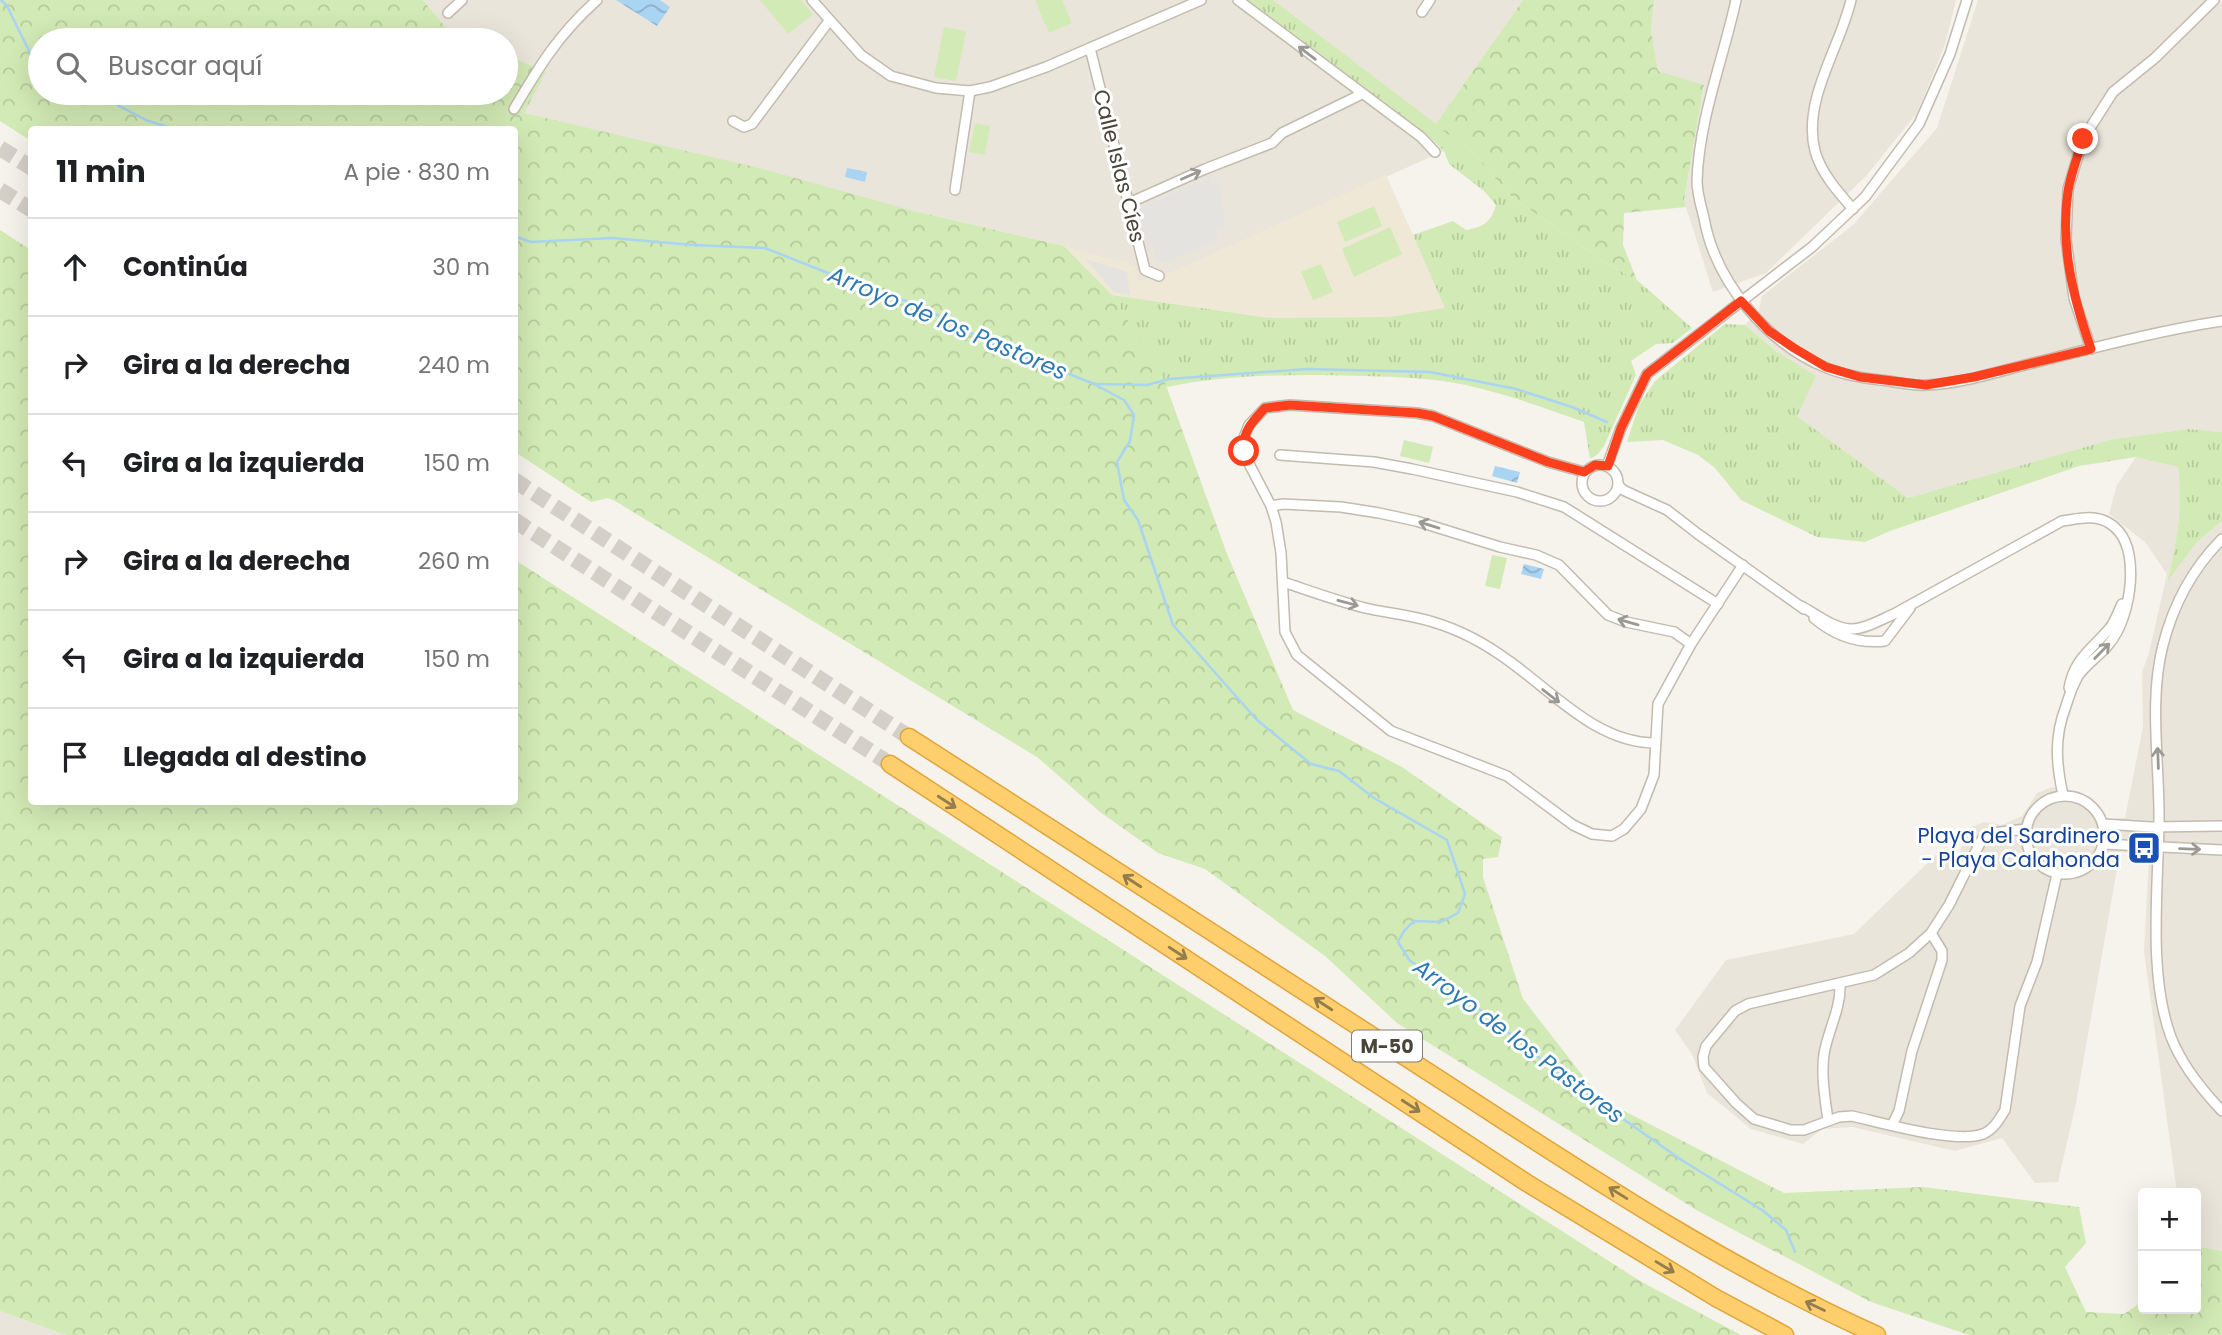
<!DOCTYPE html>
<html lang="es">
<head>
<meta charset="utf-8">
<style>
  body { margin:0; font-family:Poppins,sans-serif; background:#f2f2f2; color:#202124 }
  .controls { position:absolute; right:21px; bottom:21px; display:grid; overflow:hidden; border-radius:7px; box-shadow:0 7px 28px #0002 }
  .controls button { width:63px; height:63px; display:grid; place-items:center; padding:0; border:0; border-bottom:2px solid #e0e0e0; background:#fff; color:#202124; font:35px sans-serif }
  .stop { position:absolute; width:21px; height:21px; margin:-16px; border:5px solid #fc3f1d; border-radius:50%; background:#fff }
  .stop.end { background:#fc3f1d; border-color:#fff; box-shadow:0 2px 7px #0008 }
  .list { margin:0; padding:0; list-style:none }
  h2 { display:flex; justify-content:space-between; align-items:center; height:91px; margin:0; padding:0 28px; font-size:30px }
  h2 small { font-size:23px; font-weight:400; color:#757577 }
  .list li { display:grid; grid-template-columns:46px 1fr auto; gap:21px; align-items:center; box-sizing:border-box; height:98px; padding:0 28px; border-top:2px solid #e0e0e0 }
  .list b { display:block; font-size:26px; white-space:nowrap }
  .list em { font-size:23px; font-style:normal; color:#757577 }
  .icon { flex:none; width:38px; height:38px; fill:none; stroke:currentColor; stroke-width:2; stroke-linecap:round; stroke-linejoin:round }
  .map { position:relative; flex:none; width:2222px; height:1335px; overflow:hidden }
  .search { position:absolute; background:#fff; box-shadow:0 7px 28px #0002; left:28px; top:28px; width:490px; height:77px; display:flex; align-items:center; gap:18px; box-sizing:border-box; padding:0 24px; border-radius:38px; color:#757577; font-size:26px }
  .panel { position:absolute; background:#fff; box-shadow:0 7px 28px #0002; left:28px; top:126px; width:490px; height:679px; border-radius:7px }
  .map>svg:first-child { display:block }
  .residential { fill:#eae5da }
  .education { fill:#efe8d6 }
  .grass { fill:url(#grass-tufts) }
  .forest { fill:url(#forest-crowns) }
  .pitch { fill:#d2eab5 }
  .parking { fill:#e5e3e0 }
  .water { fill:url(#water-waves) }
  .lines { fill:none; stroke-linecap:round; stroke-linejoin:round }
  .stream { stroke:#a9d4f2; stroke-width:2.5 }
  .highway-tunnel { stroke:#d4d0c8; stroke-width:16; stroke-dasharray:16 8; stroke-linecap:butt }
  .street-casing { stroke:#c2bbae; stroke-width:12 }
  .highway-casing { stroke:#e0a43c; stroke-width:19 }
  .street { stroke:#fff; stroke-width:9 }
  .highway { stroke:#ffcf6e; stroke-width:16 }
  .oneway { stroke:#9c9892 }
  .oneway2 { stroke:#937c4e }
  .route { stroke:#fc3f1d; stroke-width:9 }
  .labels { text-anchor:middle; stroke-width:6; stroke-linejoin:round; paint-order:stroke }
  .shield { fill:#fff; stroke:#817c74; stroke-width:2 }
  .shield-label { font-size:19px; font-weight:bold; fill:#4b4439 }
  .street-label { font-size:21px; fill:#4b4439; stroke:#fff }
  .transit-label { font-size:21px; fill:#164399; stroke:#fff; text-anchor:end }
  .water-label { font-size:23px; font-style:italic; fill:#2e7ab2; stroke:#fff }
</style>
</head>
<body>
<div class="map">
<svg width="2222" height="1335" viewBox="0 0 2222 1335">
  <defs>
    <pattern id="grass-tufts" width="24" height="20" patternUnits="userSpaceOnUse" patternTransform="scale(1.75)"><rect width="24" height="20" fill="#d2eab5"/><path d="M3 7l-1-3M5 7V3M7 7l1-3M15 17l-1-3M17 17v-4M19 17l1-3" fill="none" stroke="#b6ca9c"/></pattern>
    <pattern id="forest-crowns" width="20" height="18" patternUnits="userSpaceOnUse" patternTransform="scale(1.75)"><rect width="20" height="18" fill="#d2eab5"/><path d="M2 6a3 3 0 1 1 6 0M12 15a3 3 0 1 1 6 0" fill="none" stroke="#b6ca9c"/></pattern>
    <pattern id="water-waves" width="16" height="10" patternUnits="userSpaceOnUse" patternTransform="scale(1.75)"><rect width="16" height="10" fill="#a9d4f2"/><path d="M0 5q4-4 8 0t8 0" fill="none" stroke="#8caec5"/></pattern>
  </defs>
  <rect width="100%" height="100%" fill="#f6f3ec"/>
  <!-- residential -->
  <g class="residential">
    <polygon points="423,0 1245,0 1444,151 1173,272 1137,282 1064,246 914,211 523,113 545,72 506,54 506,40 473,40 447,29"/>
    <polygon points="1273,0 1523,0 1435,125"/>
    <polygon points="1654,0 1956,0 1945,45 1917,113 1866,176 1766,273 1713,292 1684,201 1704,86 1658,71 1651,30"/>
    <polygon points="1978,0 2222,0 2222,432 2188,429 2113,439 1908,498 1797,416 1777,352 1745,325 1759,310 1762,296 1853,225 1937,128"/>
    <polygon points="2136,457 2178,467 2181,494 2175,554 2166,582 2196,543 2222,521 2222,1251 2196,1246 2196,1193 2177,1193 2144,951 2149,854 2120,852 2076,1103 2058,1182 2035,1183 2002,1138 1955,1151 1853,1127 1822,1129 1803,1144 1751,1129 1707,1093 1692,1054 1675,1030 1726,960 1854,934 1940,851 1959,855 1967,829 1984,822 2002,825 2022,816 2037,793 2052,787 2091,797 2107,819 2125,818 2143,727 2142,672 2149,653 2167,574 2145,542 2109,514 2117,485"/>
    <polygon points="0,1311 66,1335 0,1335"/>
  </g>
  <!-- education -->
  <polygon class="education" points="1386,175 1446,308 1400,317 1270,318 1112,295 1064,246 1135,266 1137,282 1173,272"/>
  <!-- grass -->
  <g class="grass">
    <path d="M1245 0H1273L1469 149 1512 197 1606 263 1637 280 1692 328 1673 343 1656 344 1631 361 1636 375 1604 446 1598 454 1590 459 1584 422C1545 408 1506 394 1466 385 1432 378 1399 377 1364 376 1299 374 1231 374 1167 387L1112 295 1270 318 1389 317 1445 308 1413 235 1453 221 1466 230C1484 227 1491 222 1496 205L1484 191 1449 164 1444 151 1427 135Z"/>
    <path d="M1725 324 1745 325 1777 352 1816 376 1797 416 1908 498 2113 439 2188 429 2222 432V521L2196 543 2167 582C2177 544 2183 506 2178 467L2136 457 2079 466 1890 531 1865 542 1817 537 1741 500 1715 468 1698 455 1663 440 1627 442 1639 405 1655 381Z"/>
  </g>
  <!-- forest -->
  <g class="forest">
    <polygon points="0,0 423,0 447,29 473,40 40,40 40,93 506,93 506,54 546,72 524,113 759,168 914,211 1064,246 1112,295 1163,377 1227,554 1293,710 1402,767 1502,837 1498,857 1483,859 1483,877 1523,999 1601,1099 1784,1193 1923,1187 2079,1207 2086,1243 2065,1267 2086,1312 2124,1314 2143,1301 2143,1309 2196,1309 2196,1246 2222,1251 2222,1335 1969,1335 1871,1302 1698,1211 1397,1023 1325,956 1205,869 1158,853 1100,812 1037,757 615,501 608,498 591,502 515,452 514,130 32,130 31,141 0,121"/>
    <polygon points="1523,0 1654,0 1651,30 1658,71 1704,85 1684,200 1686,207 1624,213 1623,245 1637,280 1606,263 1512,197 1469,149 1435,125"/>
    <polygon points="0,230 31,250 32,802 514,802 515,560 1640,1281 1741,1335 66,1335 0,1311"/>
  </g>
  <!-- pitch -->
  <g class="pitch">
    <polygon points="760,0 801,0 813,14 788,34"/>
    <polygon points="1035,0 1062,0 1072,23 1049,33"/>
    <polygon points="944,27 966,31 956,81 934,77"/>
    <polygon points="975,123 990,126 985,155 969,152"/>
    <polygon points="1374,206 1382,226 1345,242 1337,222"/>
    <polygon points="1390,227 1402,254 1354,277 1342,249"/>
    <polygon points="1321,264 1333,292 1313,300 1301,272"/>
    <polygon points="1404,440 1433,447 1429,463 1400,456"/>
    <polygon points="1492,555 1507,558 1500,589 1485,586"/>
  </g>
  <!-- parking -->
  <g class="parking">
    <polygon points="1211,172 1211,183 1219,182 1226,228 1218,231 1216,241 1166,262 1158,262 1153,248 1147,251 1141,228 1138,229 1137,222 1141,220 1145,214 1142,206 1200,181 1203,187 1204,183 1200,177"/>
    <polygon points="1086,259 1127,272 1130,295 1114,292"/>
  </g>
  <!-- water -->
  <g class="water">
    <polygon points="616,0 660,0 670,7 657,26"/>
    <polygon points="847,168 867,172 865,182 845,177"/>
    <polygon points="1495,466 1520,472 1517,483 1492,476"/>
    <polygon points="1524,564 1544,569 1541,579 1521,574"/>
  </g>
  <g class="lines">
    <!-- stream -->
    <g class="stream">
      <polyline points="1,0 7,6 34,61 40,65"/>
      <polyline points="94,93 148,121 179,130"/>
      <polyline points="514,236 531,242 612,238 693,245 765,248 848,281 920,306 996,346 1092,383 1124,400 1134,415 1130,441 1117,462 1124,500 1138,520 1173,625 1257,720 1311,764 1339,771 1374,798 1447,840 1465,894 1458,913 1441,922 1414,921 1404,931 1398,942 1410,961 1436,976 1492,1019 1558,1073 1680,1159 1762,1210 1786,1230 1795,1252"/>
      <polyline points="1094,384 1147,385 1169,379 1307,369 1430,372 1516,389 1572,407 1607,422"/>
    </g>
    <!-- highway-tunnel -->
    <g class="highway-tunnel">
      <polyline points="0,148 32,168"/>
      <polyline points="0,190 32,210"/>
      <polyline points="514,480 909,737"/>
      <polyline points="514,520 890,764"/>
    </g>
    <defs>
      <g id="street">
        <polyline points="812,0 861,55 891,76 936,88 970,91 990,87 1046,67 1201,0"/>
        <polyline points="1238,0 1421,137 1435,152"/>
        <path d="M1736 0C1723 60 1699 119 1697 181 1697 193 1701 206 1704 218 1715 281 1767 344 1827 368 1847 376 1868 379 1889 381 1901 383 1914 386 1926 385 1959 384 1993 373 2025 365 2090 349 2156 331 2222 321"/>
        <path d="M1851 0C1840 48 1802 100 1815 151 1821 173 1838 192 1853 209"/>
        <polyline points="1422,12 1430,0"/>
        <polyline points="448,13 462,0"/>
        <polyline points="1090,48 1145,270 1159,276"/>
        <path d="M514 109C540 65 559 34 597 0"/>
        <polyline points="733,121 744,127 752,124 829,21"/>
        <polyline points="955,190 970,91"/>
        <polyline points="1129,203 1205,169 1272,143 1282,133 1362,94"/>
        <polyline points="2091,349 2074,298 2066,239 2068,189 2083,139 2113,92 2155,58 2214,0"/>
        <polyline points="1280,455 1374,462 1412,469 1517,492 1564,507 1718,604"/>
        <circle cx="1600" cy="483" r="18"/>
        <polyline points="1607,466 1621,428 1647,374 1812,247 1865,197 1919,124 1950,54 1967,0"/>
        <polyline points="1584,472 1548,462 1433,416 1417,413 1290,405 1265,408 1249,425 1243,440 1245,456 1271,506 1276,522 1281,553 1285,632 1297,655 1391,731 1507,776 1573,825 1592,834 1612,836 1624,829 1641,809 1654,775 1658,704 1691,644 1743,565"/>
        <polyline points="1618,485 1623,490 1667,510 1698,534 1804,609"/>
        <polyline points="1271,506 1283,504 1341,507 1379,513 1416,521 1500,547 1536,555 1559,565 1608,615 1626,622 1674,632 1691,644"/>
        <path d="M2222 539C2193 568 2173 606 2163 645 2149 699 2159 759 2159 815 2159 882 2147 973 2171 1037 2181 1063 2203 1091 2222 1111"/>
        <path d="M1283 582C1310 591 1337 601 1365 608 1387 613 1411 615 1433 622 1460 630 1486 644 1509 661 1553 692 1597 743 1655 743"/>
        <path d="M1801 606C1816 614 1834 629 1852 629 1866 629 1882 619 1894 614L2062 521C2078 519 2094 514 2109 523 2141 542 2132 604 2117 632 2106 653 2090 659 2078 676 2073 685 2069 696 2066 706 2054 737 2056 763 2063 795"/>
        <path d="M1814 618C1835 636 1858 644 1885 641L1910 608"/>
        <path d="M2069 688C2074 659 2091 650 2109 629 2115 622 2118 612 2122 604"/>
        <circle cx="2065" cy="835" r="39"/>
        <polyline points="2103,824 2151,827 2222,826"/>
        <path d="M2026 829 1992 833 1982 839 1949 905 1931 933 1909 953 1874 975 1748 1004 1735 1011 1706 1046 1703 1057 1704 1067 1736 1103 1754 1119 1791 1130H1804L1839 1117 1852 1116C1883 1123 1955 1144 1983 1134 1993 1130 1999 1120 2005 1110L2020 1006 2037 962 2057 874"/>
        <polyline points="2104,844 2222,850"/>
        <path d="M1828 1120C1825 1099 1821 1075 1824 1054 1828 1030 1841 1009 1840 984"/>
        <polyline points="1892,1125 1899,1111 1912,1051 1942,960 1942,951 1931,933"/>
      </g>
      <g id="highway">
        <path d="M909 737C1084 849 1258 962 1433 1075 1577 1168 1720 1265 1877 1335"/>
        <polyline points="890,764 1527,1183 1716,1298 1785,1335"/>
      </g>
    </defs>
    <!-- street casing -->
    <use href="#street" class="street-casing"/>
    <!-- highway casing -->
    <use href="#highway" class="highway-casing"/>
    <!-- street -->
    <use href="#street" class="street"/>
    <!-- highway -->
    <use href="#highway" class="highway"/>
  </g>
  <!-- one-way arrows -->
  <defs><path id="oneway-shaft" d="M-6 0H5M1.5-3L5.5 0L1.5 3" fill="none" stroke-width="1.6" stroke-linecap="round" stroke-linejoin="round" transform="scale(1.75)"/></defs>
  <g class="oneway">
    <use href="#oneway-shaft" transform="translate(1307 53) rotate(-143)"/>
    <use href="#oneway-shaft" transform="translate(1191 175) rotate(-24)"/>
    <use href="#oneway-shaft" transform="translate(1429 525) rotate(-163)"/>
    <use href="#oneway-shaft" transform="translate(1348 603) rotate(15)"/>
    <use href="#oneway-shaft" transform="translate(1628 622) rotate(-164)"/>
    <use href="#oneway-shaft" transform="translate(2102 651) rotate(-46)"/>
    <use href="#oneway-shaft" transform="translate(1551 696) rotate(38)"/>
    <use href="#oneway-shaft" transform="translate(2158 758) rotate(-92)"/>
    <use href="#oneway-shaft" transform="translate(2190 849) rotate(2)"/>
  </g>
  <g class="oneway2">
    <use href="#oneway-shaft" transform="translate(947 802) rotate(33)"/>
    <use href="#oneway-shaft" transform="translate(1132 881) rotate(-147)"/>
    <use href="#oneway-shaft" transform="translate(1178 953) rotate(33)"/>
    <use href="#oneway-shaft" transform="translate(1323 1004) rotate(-147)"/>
    <use href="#oneway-shaft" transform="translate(1411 1106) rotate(33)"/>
    <use href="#oneway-shaft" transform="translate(1618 1193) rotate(-148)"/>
    <use href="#oneway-shaft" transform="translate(1665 1267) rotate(31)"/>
    <use href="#oneway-shaft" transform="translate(1815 1306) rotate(-155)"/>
  </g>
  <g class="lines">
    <!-- route -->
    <path class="route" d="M1244 451C1242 432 1252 422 1265 408L1290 405 1417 413 1433 416 1548 462 1584 472 1595 465 1608 466 1621 428 1647 374 1741 301 1769 331 1794 348 1826 367 1860 377 1926 385 1974 377 2091 349C2073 297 2060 246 2068 191 2071 173 2078 156 2083 139"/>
  </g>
  <!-- icons -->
  <defs>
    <symbol id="bus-square" viewBox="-11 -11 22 22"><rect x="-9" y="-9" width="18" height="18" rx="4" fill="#1a4fb4" stroke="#fff"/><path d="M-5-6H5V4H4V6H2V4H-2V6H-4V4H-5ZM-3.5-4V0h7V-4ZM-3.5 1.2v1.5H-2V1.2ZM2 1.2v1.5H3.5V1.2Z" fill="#fff"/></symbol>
  </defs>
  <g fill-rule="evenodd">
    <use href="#bus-square" x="2125" y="829" width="38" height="38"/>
  </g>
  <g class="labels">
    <!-- shield labels -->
    <rect class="shield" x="1352" y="1030.5" width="70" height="31" rx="5"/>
    <g class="shield-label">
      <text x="1387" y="1053">M-50</text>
    </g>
    <!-- street labels -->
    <g class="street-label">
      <text transform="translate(1119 166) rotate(76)" y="7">Calle Islas Cíes</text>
    </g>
    <!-- transit labels -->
    <g class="transit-label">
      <text x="2120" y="843">Playa del Sardinero<tspan x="2120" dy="24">- Playa Calahonda</tspan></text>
    </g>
    <!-- water labels -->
    <g class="water-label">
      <text transform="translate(948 323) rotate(23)" y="8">Arroyo de los Pastores</text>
      <text transform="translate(1519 1041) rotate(37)" y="8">Arroyo de los Pastores</text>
    </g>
  </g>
</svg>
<div class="controls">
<button>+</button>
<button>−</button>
</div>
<div class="stop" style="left:1244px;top:451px"></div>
<div class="stop end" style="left:2083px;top:139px"></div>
<div class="search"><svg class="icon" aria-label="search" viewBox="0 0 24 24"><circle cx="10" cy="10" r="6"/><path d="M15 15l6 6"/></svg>Buscar aquí</div>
<section class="panel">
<h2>11 min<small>A pie · 830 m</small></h2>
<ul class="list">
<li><svg class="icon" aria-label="ahead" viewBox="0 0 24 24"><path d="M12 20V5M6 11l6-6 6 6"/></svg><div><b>Continúa</b></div><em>30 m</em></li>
<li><svg class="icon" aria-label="right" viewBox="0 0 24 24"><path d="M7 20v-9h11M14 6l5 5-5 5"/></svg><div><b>Gira a la derecha</b></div><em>240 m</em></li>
<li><svg class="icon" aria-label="left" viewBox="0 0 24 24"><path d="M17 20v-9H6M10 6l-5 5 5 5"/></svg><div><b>Gira a la izquierda</b></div><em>150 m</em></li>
<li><svg class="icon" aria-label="right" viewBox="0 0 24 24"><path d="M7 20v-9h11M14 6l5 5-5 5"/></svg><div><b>Gira a la derecha</b></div><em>260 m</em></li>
<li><svg class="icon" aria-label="left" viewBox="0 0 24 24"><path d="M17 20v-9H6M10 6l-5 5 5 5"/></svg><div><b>Gira a la izquierda</b></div><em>150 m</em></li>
<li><svg class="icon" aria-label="arrive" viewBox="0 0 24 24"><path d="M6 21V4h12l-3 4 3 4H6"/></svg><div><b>Llegada al destino</b></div></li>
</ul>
</section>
</div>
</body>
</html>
